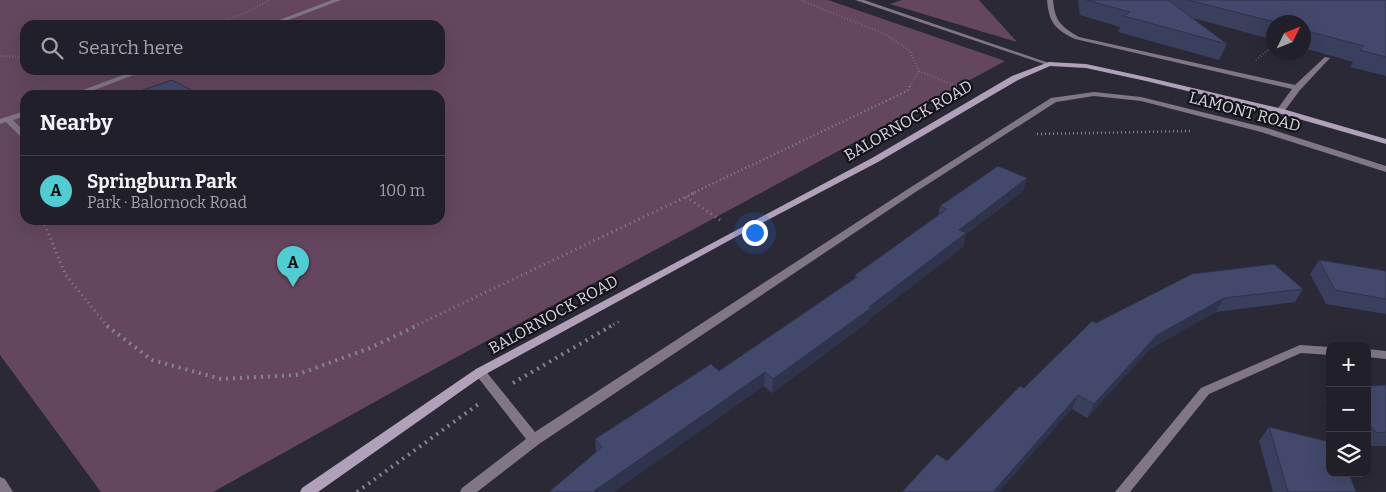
<!DOCTYPE html>
<html lang="en">
<head>
<meta charset="utf-8">
<style>
  body { margin:0; font-family:Bitter,serif; background:#292731; color:#f1f3f6 }
  .controls { position:absolute; right:15px; bottom:15px; display:grid; overflow:hidden; border-radius:10px; box-shadow:0 5px 20px #0002 }
  .controls button { width:45px; height:45px; display:grid; place-items:center; padding:0; border:0; border-bottom:1px solid #3e3d46; background:#211f29; color:#f1f3f6; font:25px sans-serif }
  .compass { position:absolute; left:1266px; top:15px; width:45px; height:45px; border-radius:50%; background:#211f29; box-shadow:0 5px 20px #0002; rotate:47deg }
  .you { position:absolute; left:754px; top:232px; width:18px; height:18px; margin:-12px; border:4px solid #fff; border-radius:50%; background:#1a73e8; box-shadow:0 0 0 8px #1a73e833 }
  .badge { display:grid; place-items:center; width:32px; height:32px; border-radius:50%; background:#51ccd2; color:#111; font-size:16px; font-weight:700 }
  .pin { position:absolute; translate:-50% -41px; filter:drop-shadow(0 1px 2px #0008) }
  .pin::after { content:''; position:absolute; top:26px; width:18px; height:15px; background:inherit; clip-path:polygon(0 0,100% 0,50% 100%) }
  .list { margin:0; padding:0; list-style:none }
  h2 { display:flex; justify-content:space-between; align-items:center; height:65px; margin:0; padding:0 20px; font-size:21px }
  h2 small { font-size:16px; font-weight:400; color:#a2a2a8 }
  .list li { display:grid; grid-template-columns:32px 1fr auto; gap:15px; align-items:center; box-sizing:border-box; height:70px; padding:0 20px; border-top:1px solid #3e3d46 }
  .list b { display:block; font-size:19px; white-space:nowrap }
  .list p { margin:0; font-size:16px; white-space:nowrap; color:#a2a2a8 }
  .list em { font-size:16px; font-style:normal; color:#a2a2a8 }
  .icon { flex:none; width:28px; height:28px; fill:none; stroke:currentColor; stroke-width:2; stroke-linecap:round; stroke-linejoin:round }
  .map { position:relative; flex:none; width:1386px; height:492px; overflow:hidden }
  .search { position:absolute; background:#211f29; box-shadow:0 5px 20px #0002; left:20px; top:20px; width:425px; height:55px; display:flex; align-items:center; gap:12px; box-sizing:border-box; padding:0 18px; border-radius:15px; color:#a2a2a8; font-size:19px }
  .panel { position:absolute; background:#211f29; box-shadow:0 5px 20px #0002; left:20px; top:90px; width:425px; height:135px; border-radius:15px }
  .map>svg:first-child { display:block }
  .green { fill:#64475e; fill-rule:evenodd }
  .lines { fill:none; stroke-linecap:round; stroke-linejoin:round }
  .path-far3 { stroke:#86838f; stroke-width:2; stroke-dasharray:0.5 2.5; stroke-linecap:butt }
  .path-far2 { stroke:#86838f; stroke-width:2.5; stroke-dasharray:1 3; stroke-linecap:butt }
  .path-far1 { stroke:#86838f; stroke-width:3; stroke-dasharray:1 4; stroke-linecap:butt }
  .path { stroke:#86838f; stroke-width:4; stroke-dasharray:2 5; stroke-linecap:butt }
  .lane { fill:#817686; fill-rule:evenodd }
  .street { fill:#817686; fill-rule:evenodd }
  .secondary { fill:#b1a0b9; fill-rule:evenodd }
  .wall { fill:#3a3f5d }
  .shaded-wall { fill:#2f334c }
  .building { fill:#43496c; stroke:#2f334c }
  .labels { text-anchor:middle; stroke-width:4.5; stroke-linejoin:round; paint-order:stroke }
  .street-label { font-size:16px; fill:#d8d6e0; stroke:#141319 }
</style>
</head>
<body>
<div class="map">
<svg width="1386" height="492" viewBox="0 0 1386 492">
  <rect width="100%" height="100%" fill="#2c2937"/>
  <!-- green -->
  <g class="green">
    <path d="M0 0H828L1005 61 405 385 213 492H101L0 355ZM25 25H440V70H25ZM25 95H440V220H25Z"/>
    <polygon points="902,0 979,0 1017,42 890,4"/>
  </g>
  <g class="lines">
    <!-- path-far3 -->
    <g class="path-far3">
      <polyline points="800,0 885,34 910,51 919,71 909,87"/>
      <polyline points="213,25 245,13 270,0"/>
      <polyline points="0,56 25,57"/>
      <polyline points="1256,60 1274,45"/>
      <polyline points="919,71 959,87"/>
    </g>
    <!-- path-far2 -->
    <g class="path-far2">
      <polyline points="956,86 962,88"/>
      <polyline points="1037,134 1191,131"/>
      <polyline points="691,194 907,91 910,86"/>
    </g>
    <!-- path-far1 -->
    <g class="path-far1">
      <polyline points="686,197 723,222"/>
      <polyline points="43,220 65,274 108,327"/>
      <polyline points="413,327 694,193"/>
      <polyline points="609,327 620,321"/>
    </g>
    <!-- path -->
    <g class="path">
      <polyline points="107,326 152,360 221,379 296,375 370,348 416,326"/>
      <polyline points="513,383 611,326"/>
      <polyline points="357,492 480,403"/>
    </g>
    <!-- lane -->
    <g class="lane">
      <polygon points="332,0 341,0 275,25 266,25"/>
      <polygon points="855,0 864,0 1052,64 1047,65"/>
      <path d="M1047 0H1053C1055 22 1061 26 1079 37L1295 85 1325 57 1330 58 1300 90 1283 113H1280L1276 111 1292 89 1075 39C1055 29 1049 23 1047 0Z"/>
      <polygon points="136,70 147,70 81,95 70,95"/>
      <polygon points="25,111 25,116 13,120 25,132 25,138 22,138 6,122 0,124 0,119"/>
    </g>
    <!-- street -->
    <g class="street">
      <polygon points="1094,92 1141,97 1267,128 1386,166 1386,172 1261,132 1141,101 1094,96 1056,102 914,193 539,444 477,492 460,492 462,488 526,439 476,375 474,372 476,369 480,368 484,369 535,432 908,189 1051,98"/>
      <polygon points="1300,345 1330,347 1330,355 1301,353 1209,394 1130,492 1115,492 1201,388"/>
      <polygon points="1367,349 1386,351 1386,359 1367,357"/>
      <polygon points="0,477 5,479 13,492 0,492"/>
    </g>
    <!-- secondary -->
    <polygon class="secondary" points="1049,62 1086,64 1146,77 1283,109 1386,139 1386,144 1278,113 1146,81 1086,68 1050,66 1018,80 878,162 741,234 484,375 318,492 300,492 302,488 476,369 872,158 1012,76"/>
  </g>
  <!-- wall -->
  <g class="wall">
    <polygon points="1078,0 1386,0 1386,76 1350,67 1353,62 1304,48 1304,22 1274,22 1274,40 1193,18 1227,44 1219,60 1118,32 1120,27 1080,15"/>
    <polygon points="1027,178 1023,191 966,234 963,247 869,319 868,322 772,393 764,386 596,452 595,439 719,371 854,279 855,275 938,216 940,206"/>
    <polygon points="1319,260 1386,271 1386,314 1326,304 1310,274"/>
    <polygon points="1192,274 1303,289 1295,302 1216,312 1150,349 1087,418 1072,409 947,461 1024,388 1096,323"/>
    <polygon points="1386,385 1386,446 1367,446 1367,386"/>
    <polygon points="1330,395 1330,407 1325,401"/>
    <polygon points="1269,427 1356,492 1273,492 1259,441"/>
  </g>
  <!-- shaded-wall -->
  <g class="shaded-wall">
    <polygon points="1027,178 1023,191 966,234 963,247 869,319 868,322 772,393 773,379 869,307 959,230"/>
    <polygon points="1224,298 1216,312 1150,349 1087,418 1094,404 1157,335"/>
    <polygon points="765,372 764,386 614,492 594,492 594,491"/>
    <polygon points="1078,395 1072,409 999,492 993,492"/>
  </g>
  <!-- building -->
  <g class="building">
    <polygon points="1086,0 1168,0 1227,44 1124,16 1130,12"/>
    <polygon points="1188,0 1386,0 1386,57 1360,50 1364,46 1304,30 1304,22 1275,22"/>
    <polygon points="172,80 201,95 128,95"/>
    <polygon points="998,166 1027,178 959,230 966,233 869,307 871,308 773,379 765,372 594,491 596,492 549,492 602,447 595,439 711,364 719,371 857,277 855,275 947,209 940,206"/>
    <polygon points="1319,260 1386,271 1386,299 1335,290"/>
    <polygon points="1274,264 1303,289 1224,298 1157,335 1094,404 1078,395 993,492 902,492 937,454 947,461 1020,386 1024,388 1092,321 1096,323 1192,274"/>
    <polygon points="1386,385 1386,432 1377,433 1367,422 1367,386"/>
    <polygon points="1269,427 1330,442 1330,473 1349,473 1356,492 1288,492"/>
  </g>
  <g class="labels">
    <!-- street labels -->
    <g class="street-label">
      <text transform="translate(1245 111) rotate(15)" y="6">LAMONT ROAD</text>
      <text transform="translate(908 120) rotate(-30)" y="6">BALORNOCK ROAD</text>
      <text transform="translate(553 314) rotate(-29)" y="6">BALORNOCK ROAD</text>
    </g>
  </g>
</svg>
<div class="controls">
<button>+</button>
<button>−</button>
<button><svg class="icon" aria-label="layers" viewBox="0 0 24 24"><path d="M12 4l9 5-9 5-9-5zM3 14l9 5 9-5"/></svg></button>
</div>
<svg class="compass" viewBox="-18 -18 36 36"><path d="M0-13l5 13h-10z" fill="#e53935"/><path d="M0 13l5-13h-10z" fill="#a2a2a8"/></svg>
<div class="you"></div>
<div class="pin badge" style="left:293px;top:287px">A</div>
<div class="search"><svg class="icon" aria-label="search" viewBox="0 0 24 24"><circle cx="10" cy="10" r="6"/><path d="M15 15l6 6"/></svg>Search here</div>
<section class="panel">
<h2>Nearby<small></small></h2>
<ul class="list">
<li><span class="badge">A</span><div><b>Springburn Park</b><p>Park · Balornock Road</p></div><em>100 m</em></li>
</ul>
</section>
</div>
</body>
</html>
